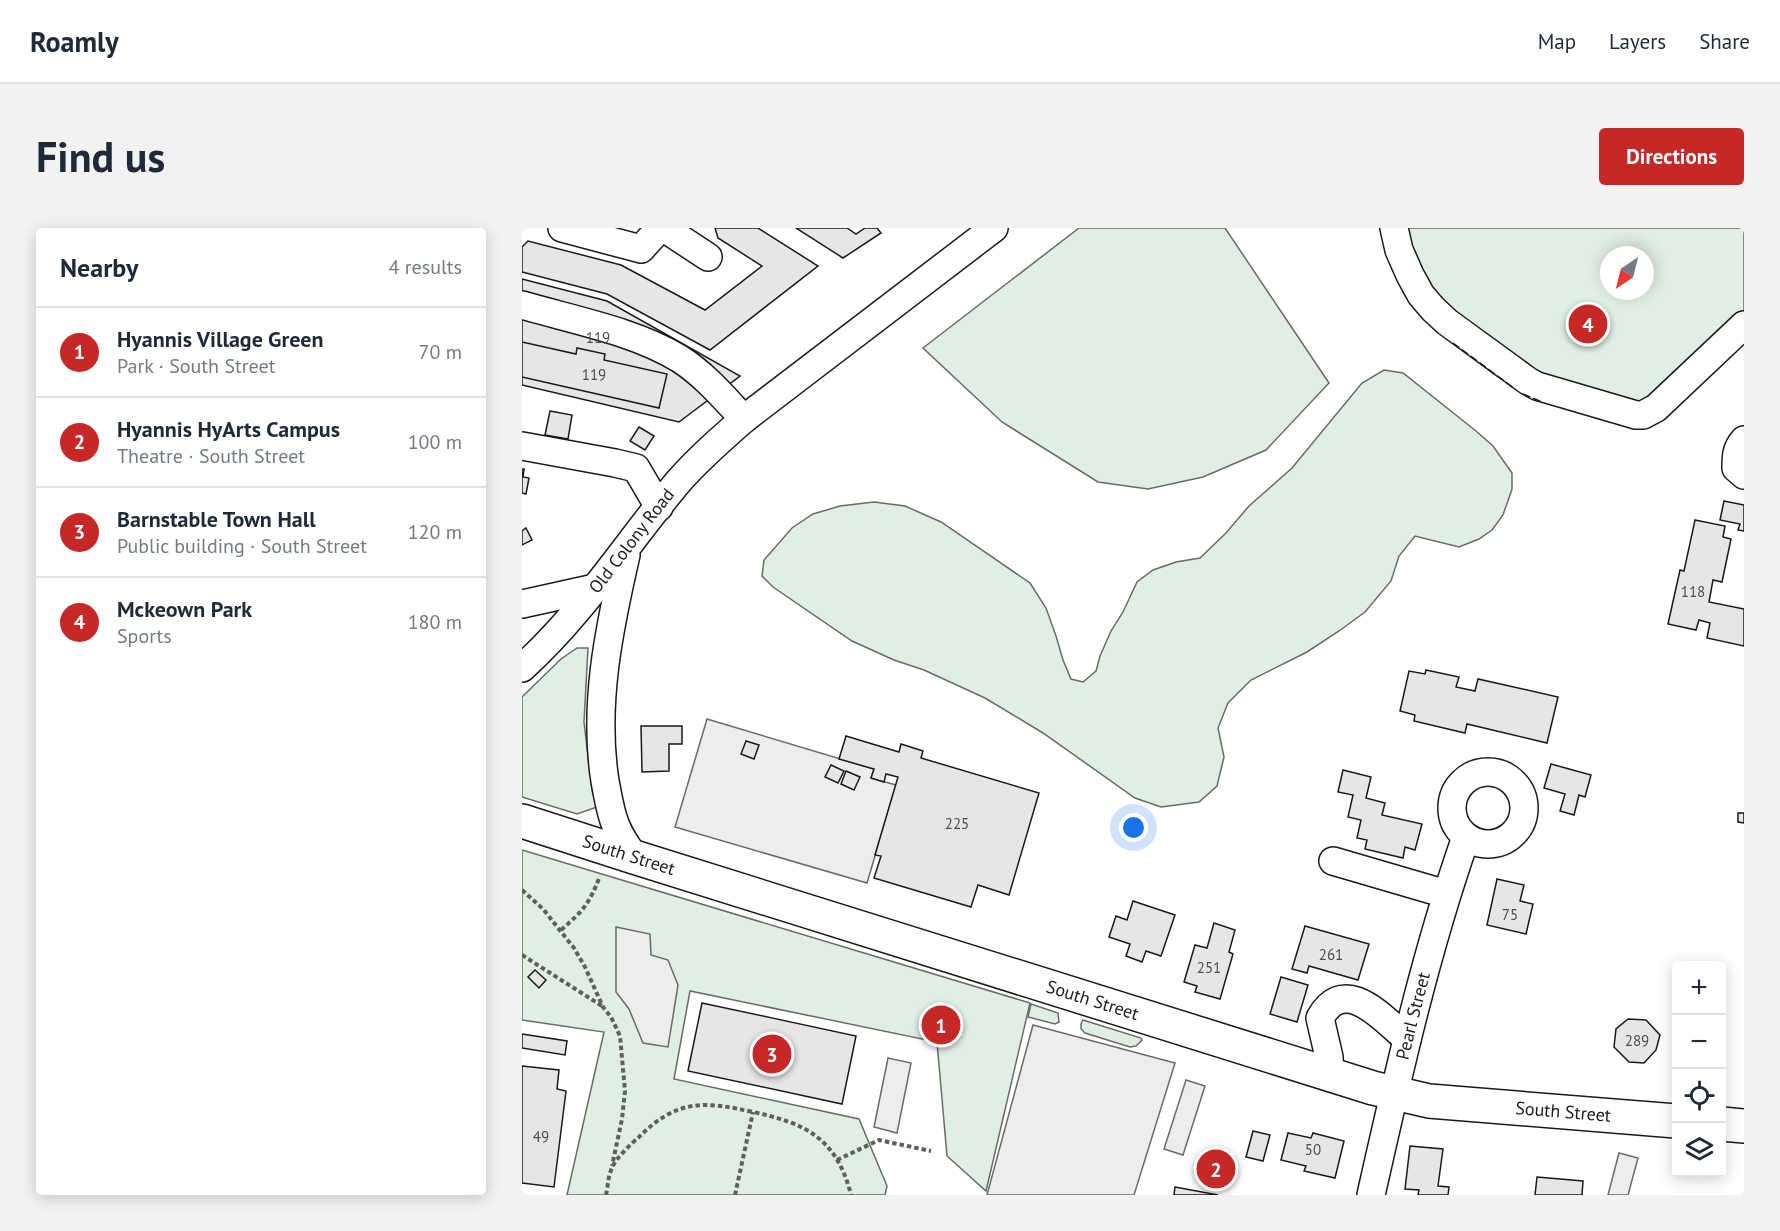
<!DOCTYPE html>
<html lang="en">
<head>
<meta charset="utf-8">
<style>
  body { margin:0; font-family:"PT Sans",sans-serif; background:#f2f2f3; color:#1f2937 }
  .controls { position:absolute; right:18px; bottom:18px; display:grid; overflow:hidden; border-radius:6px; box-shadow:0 3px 15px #0003 }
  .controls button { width:54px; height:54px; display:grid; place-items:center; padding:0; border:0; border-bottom:2px solid #e0e1e3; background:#fff; color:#1f2937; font:30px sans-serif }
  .compass { position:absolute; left:1078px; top:18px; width:54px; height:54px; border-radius:50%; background:#fff; box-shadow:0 3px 15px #0003; rotate:215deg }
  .you { position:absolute; left:612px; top:600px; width:21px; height:21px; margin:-15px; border:4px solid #fff; border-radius:50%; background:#1a73e8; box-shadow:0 0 0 9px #1a73e833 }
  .badge { display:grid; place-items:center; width:39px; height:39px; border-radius:50%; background:#c62828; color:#fff; font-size:20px; font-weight:700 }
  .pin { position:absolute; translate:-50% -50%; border:3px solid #fff; box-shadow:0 2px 6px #0006 }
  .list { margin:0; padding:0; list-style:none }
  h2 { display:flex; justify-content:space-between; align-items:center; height:78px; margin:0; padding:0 24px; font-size:26px }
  h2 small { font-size:20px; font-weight:400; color:#747a83 }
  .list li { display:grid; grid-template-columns:39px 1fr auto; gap:18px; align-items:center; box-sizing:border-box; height:90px; padding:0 24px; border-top:2px solid #e0e1e3 }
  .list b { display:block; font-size:22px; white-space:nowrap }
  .list p { margin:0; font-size:20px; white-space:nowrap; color:#747a83 }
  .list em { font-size:20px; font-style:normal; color:#747a83 }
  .icon { flex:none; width:33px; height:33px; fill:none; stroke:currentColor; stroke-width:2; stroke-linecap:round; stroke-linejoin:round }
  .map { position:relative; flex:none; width:1222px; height:967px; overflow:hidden; border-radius:6px }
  header { display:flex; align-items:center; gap:36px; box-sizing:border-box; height:84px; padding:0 30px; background:#fff; border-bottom:2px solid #e0e1e3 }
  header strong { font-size:28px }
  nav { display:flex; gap:33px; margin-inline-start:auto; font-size:21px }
  .intro { display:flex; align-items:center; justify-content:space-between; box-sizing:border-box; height:144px; padding:0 36px }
  h1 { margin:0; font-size:42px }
  .button { padding:15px 27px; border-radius:6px; background:#c62828; color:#fff; font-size:21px; font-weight:700 }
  main { display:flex; gap:36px; padding:0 36px }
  aside { flex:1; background:#fff; border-radius:6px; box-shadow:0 3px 15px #0003 }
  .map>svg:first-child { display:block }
  .green { fill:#e0efe3; stroke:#6a6a6a; stroke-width:1.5; fill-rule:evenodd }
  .parking { fill:#ededed; stroke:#6a6a6a; stroke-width:1.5 }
  .building { fill:#e6e6e6; stroke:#1a1a1a; stroke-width:1.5 }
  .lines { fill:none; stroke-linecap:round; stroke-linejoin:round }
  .minor-casing { stroke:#1a1a1a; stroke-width:30 }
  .major-casing { stroke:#1a1a1a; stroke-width:36 }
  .path { stroke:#5f5f5f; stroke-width:4; stroke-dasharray:4.5 3; stroke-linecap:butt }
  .minor { stroke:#fff; stroke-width:27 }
  .major { stroke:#fff; stroke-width:33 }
  .fence { stroke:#1a1a1a; stroke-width:1.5; stroke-dasharray:8 3; stroke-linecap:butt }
  .labels { text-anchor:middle; stroke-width:4.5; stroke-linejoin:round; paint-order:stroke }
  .number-label { font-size:15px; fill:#4d4d4d }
  .street-label { font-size:18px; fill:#1a1a1a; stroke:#fff }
</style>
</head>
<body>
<header>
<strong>Roamly</strong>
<nav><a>Map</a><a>Layers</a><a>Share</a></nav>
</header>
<div class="intro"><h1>Find us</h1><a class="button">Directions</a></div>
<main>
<aside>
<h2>Nearby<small>4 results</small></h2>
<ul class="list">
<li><span class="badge">1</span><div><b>Hyannis Village Green</b><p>Park · South Street</p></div><em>70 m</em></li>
<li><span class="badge">2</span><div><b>Hyannis HyArts Campus</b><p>Theatre · South Street</p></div><em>100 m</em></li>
<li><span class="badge">3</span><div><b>Barnstable Town Hall</b><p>Public building · South Street</p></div><em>120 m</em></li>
<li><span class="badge">4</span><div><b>Mckeown Park</b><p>Sports</p></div><em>180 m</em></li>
</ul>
</aside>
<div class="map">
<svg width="1222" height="967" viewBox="0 0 1222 967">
  <rect width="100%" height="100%" fill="#fff"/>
  <!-- green -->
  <g class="green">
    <polygon points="557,0 703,0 807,155 744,222 681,249 626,261 576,254 480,194 401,120"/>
    <path d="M861 0H1222V114L1116 200 1009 170 972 146 932 116ZM1087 27H1123V63H1087Z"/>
    <polygon points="862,142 881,145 954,203 971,218 990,245 990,261 981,287 970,302 957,311 937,319 893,308 877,328 869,353 843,384 817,403 785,424 729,452 706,475 696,500 702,529 695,558 677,574 639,579 613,570 521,505 463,470 402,442 372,432 330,413 251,359 240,348 242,332 270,300 291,286 318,278 352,274 383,278 419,294 508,355 524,380 534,408 541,432 549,451 561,454 574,443 578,428 589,403 601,384 615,354 631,342 654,334 678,330 704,305 727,278 770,240 840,155"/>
    <polygon points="55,420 66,420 62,494 70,562 75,579 55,586 0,569 0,469 39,431"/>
    <polygon points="0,622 508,775 464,963 425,928 415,814 168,763 152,851 337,891 365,958 363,967 45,967 82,804 0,792"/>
    <polygon points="509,776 536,785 537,794 533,796 506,789"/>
    <polygon points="561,792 619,810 620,812 614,818 608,819 563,805 559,801 559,796"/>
  </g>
  <!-- parking -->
  <g class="parking">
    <polygon points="185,491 352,541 349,550 374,557 345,655 153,599"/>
    <polygon points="94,699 128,706 129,727 146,732 156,757 146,819 121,815 107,781 94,764"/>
    <polygon points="511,797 653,835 612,967 465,967"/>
    <polygon points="366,830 389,835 375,905 352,899"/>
    <polygon points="664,852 683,858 661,927 642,921"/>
    <polygon points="1097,925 1116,930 1106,967 1086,967"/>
  </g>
  <!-- building -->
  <g class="building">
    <polygon points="193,0 236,0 296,38 188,122 85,66 0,44 0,19 6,13 99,37 183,82 240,38 196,10"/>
    <polygon points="274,0 325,0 334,6 343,0 355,0 359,5 321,30"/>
    <polygon points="0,51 85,73 218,148 157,194 0,157"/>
    <polygon points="0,114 54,126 55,120 83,126 82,132 145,146 137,180 0,149"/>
    <polygon points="28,183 50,187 46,211 23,207"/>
    <polygon points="117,199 132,208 123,222 108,213"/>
    <polygon points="0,241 2,241 1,249 7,250 4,266 0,265"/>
    <polygon points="1202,273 1222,277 1222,303 1216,302 1218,296 1198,292"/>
    <polygon points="1173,292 1203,298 1201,309 1209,311 1200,354 1191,352 1187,374 1222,381 1222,418 1185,410 1188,395 1177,392 1174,402 1146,396 1158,342 1162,343"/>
    <polygon points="4,300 10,312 0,317 0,303"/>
    <polygon points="904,442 937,449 934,459 953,463 956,451 1036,469 1025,515 945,496 943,505 892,493 893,487 878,483 887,443 903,446"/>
    <polygon points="119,498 160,498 160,516 147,516 147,543 120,544"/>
    <polygon points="324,508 377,524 379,516 401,523 399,530 517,565 487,667 456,657 449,679 352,650 359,628 353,627 376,549 364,546 362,554 349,550 352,541 317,531"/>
    <polygon points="224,513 237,517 232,531 219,526"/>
    <polygon points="1029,536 1069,547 1063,569 1057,567 1052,587 1038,583 1043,566 1022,560"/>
    <polygon points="309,537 322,543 316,555 303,549"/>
    <polygon points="821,542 849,549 844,570 863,575 860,587 900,596 893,622 883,619 881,630 843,621 845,612 835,610 839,592 826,589 831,567 816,564"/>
    <polygon points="324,543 338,549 332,562 319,556"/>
    <polygon points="1216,585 1222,585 1222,595 1216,594"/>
    <polygon points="975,651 1002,657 998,673 1011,676 1004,706 965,697"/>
    <polygon points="611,673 653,687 639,728 624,723 620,734 604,728 608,716 587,709 594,688 605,692"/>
    <polygon points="692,695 713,702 707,724 711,726 698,771 673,764 675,758 662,754 673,717 685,720"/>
    <polygon points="783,698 847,716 836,752 787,738 785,745 770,741"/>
    <polygon points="13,742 24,752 17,760 6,749"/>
    <polygon points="759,749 786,757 775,794 748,786"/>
    <polygon points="180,775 334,808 320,876 166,843"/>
    <polygon points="1106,791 1124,792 1138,807 1134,822 1122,835 1107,834 1092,819 1094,801"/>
    <polygon points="0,806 45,813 43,827 0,820"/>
    <polygon points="0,838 37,842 35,861 44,863 32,959 0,955"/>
    <polygon points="731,903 748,907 741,933 724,929"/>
    <polygon points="766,905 789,910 791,905 822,913 813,950 782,943 784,938 759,932"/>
    <polygon points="888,918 921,921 916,958 927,959 926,967 896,967 897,962 883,961"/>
    <polygon points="1015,949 1061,953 1060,967 1013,967"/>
    <polygon points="653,959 696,967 652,967"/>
  </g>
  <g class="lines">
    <defs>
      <g id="minor">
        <polyline points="40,0 119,21 138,0"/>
        <polyline points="142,0 186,29"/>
        <polyline points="872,0 877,22 888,47 899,67 911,81 925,94 1006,153 1015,158 1114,187 1121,187 1134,180 1222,97"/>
        <path d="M0 77C51 92 112 103 158 131 183 147 202 170 222 191"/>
        <path d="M1222 212C1214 221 1214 229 1214 240L1222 247"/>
        <polyline points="0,218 93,235 114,240 137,279"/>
        <path d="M104 327C87 401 71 477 83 553 86 568 88 584 94 598 98 609 106 619 112 629"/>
        <polyline points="0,376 73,360"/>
        <path id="s1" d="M0 440C61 385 104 316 156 254 176 231 199 211 222 191L472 0"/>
        <circle cx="966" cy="580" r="36"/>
        <polyline points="811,633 924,666"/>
        <path d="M808 847 807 829 798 790C823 745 861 791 885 811"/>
        <path id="s2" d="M849 967C876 847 903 726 944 609"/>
      </g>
      <g id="major">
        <path id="s3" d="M0 593 112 629 851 860 907 873 1154 893"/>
        <polyline points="1200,896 1222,898"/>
      </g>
    </defs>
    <!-- minor casing -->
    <use href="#minor" class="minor-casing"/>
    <!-- major casing -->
    <use href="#major" class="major-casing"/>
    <!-- path -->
    <g class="path">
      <polyline points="0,662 21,681 52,720 63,739 81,779 89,789 98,808 103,863 100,891 90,938"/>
      <path d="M39 702C62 682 67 676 78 648"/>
      <polyline points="0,727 80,778"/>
      <polyline points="315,932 357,912 409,923"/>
      <path d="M84 967C86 958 86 948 90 940 93 931 109 916 117 909 155 871 182 873 231 884 284 895 315 911 329 967"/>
      <polyline points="213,967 231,884"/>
    </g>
    <!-- minor -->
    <use href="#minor" class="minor"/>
    <!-- major -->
    <use href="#major" class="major"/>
    <!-- fence -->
    <g class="fence">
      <polyline points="931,115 993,161"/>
      <polyline points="1001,166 1020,174"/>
    </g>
  </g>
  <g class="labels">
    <!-- number labels -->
    <g class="number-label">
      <text x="76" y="115">119</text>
      <text x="72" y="152">119</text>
      <text x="1171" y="369">118</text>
      <text x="435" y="601">225</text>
      <text x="988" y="692">75</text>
      <text x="809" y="732">261</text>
      <text x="687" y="745">251</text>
      <text x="1115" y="818">289</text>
      <text x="19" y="914">49</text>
      <text x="791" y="927">50</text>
    </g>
    <!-- street labels -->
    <g class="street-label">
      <text dy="6" stroke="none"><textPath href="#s1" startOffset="168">Old Colony Road</textPath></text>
      <text dy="6" stroke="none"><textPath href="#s3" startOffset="112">South Street</textPath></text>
      <text dy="6" stroke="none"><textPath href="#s3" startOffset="598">South Street</textPath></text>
      <text dy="6" stroke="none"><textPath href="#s2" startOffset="184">Pearl Street</textPath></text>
      <text dy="6" stroke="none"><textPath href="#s3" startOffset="1084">South Street</textPath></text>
    </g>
  </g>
</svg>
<div class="controls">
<button>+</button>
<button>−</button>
<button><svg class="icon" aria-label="locate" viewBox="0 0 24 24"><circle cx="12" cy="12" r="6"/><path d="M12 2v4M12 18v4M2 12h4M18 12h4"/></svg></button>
<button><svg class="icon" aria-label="layers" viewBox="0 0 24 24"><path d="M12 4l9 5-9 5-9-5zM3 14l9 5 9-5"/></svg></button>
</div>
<svg class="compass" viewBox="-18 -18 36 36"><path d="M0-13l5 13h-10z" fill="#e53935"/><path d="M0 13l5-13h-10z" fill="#747a83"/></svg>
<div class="you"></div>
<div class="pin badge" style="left:419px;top:797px">1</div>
<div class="pin badge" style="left:694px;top:941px">2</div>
<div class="pin badge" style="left:250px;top:826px">3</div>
<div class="pin badge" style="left:1066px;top:96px">4</div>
</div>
</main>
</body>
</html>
